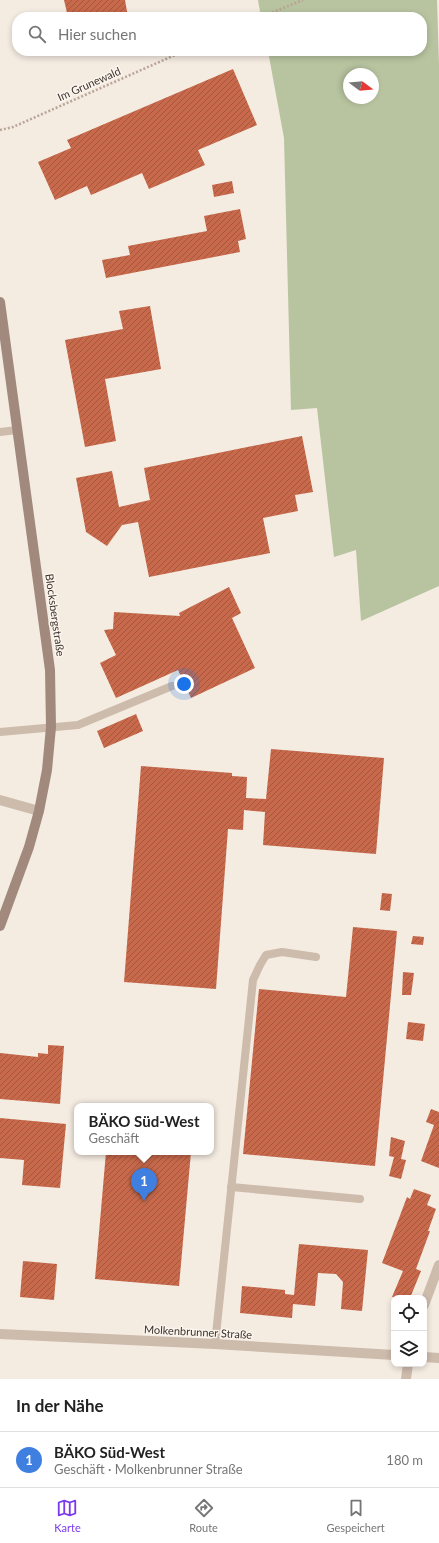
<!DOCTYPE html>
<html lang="de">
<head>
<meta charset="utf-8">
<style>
  body { margin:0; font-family:Lato,sans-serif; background:#f6f6f6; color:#222 }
  .controls { position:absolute; right:12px; bottom:12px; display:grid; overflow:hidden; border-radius:8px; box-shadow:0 2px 6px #0003 }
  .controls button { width:36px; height:36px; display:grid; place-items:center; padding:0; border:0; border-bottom:1px solid #e0e0e0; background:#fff; color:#222; font:20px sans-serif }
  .compass { position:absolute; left:343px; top:68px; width:36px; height:36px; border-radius:50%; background:#fff; box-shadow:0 2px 6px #0003; rotate:106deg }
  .you { position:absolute; left:184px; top:684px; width:14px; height:14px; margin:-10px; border:3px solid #fff; border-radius:50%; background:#1a73e8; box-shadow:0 0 0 6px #1a73e833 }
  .badge { display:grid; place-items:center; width:26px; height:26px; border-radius:50%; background:#7c3aed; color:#fff; font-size:13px; font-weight:700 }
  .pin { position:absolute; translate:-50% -33px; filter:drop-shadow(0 1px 2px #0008) }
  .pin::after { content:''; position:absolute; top:21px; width:14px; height:12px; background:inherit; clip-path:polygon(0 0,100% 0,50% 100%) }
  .popup { position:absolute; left:74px; top:1103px; width:140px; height:52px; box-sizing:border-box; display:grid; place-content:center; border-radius:8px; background:#fff; filter:drop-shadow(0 1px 3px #0005); font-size:13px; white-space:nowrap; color:#767676 }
  .popup b { font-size:15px; color:#222 }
  .popup::after { content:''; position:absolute; left:50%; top:100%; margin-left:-8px; border:8px solid transparent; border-top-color:#fff }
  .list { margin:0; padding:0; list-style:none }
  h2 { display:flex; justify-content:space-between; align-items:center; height:52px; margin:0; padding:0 16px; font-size:17px }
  h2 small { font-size:13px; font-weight:400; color:#767676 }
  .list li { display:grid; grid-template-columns:26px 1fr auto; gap:12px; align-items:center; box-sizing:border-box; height:56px; padding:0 16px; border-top:1px solid #e0e0e0 }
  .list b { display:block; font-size:15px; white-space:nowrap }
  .list p { margin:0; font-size:13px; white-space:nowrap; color:#767676 }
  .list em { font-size:13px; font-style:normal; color:#767676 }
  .icon { flex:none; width:22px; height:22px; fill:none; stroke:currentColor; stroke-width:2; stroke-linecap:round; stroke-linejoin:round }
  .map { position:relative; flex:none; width:439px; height:1379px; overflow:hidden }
  .search { position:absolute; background:#fff; box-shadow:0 2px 6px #0003; left:12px; right:12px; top:12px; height:44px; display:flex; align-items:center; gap:10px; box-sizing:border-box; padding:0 14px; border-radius:16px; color:#767676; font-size:15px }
  .sheet { height:108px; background:#fff }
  nav { display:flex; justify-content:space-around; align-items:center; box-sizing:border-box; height:56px; border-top:1px solid #e0e0e0; background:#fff; font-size:11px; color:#767676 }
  nav a { display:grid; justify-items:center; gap:2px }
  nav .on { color:#7c3aed }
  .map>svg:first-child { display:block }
  .grass { fill:#b8c4a0; fill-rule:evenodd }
  .building { fill:url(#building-hatch) }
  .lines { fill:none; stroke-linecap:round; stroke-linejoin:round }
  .path { stroke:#b9a596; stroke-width:2.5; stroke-dasharray:2 2; stroke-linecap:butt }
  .lane { stroke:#cdbbac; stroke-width:8 }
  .street { stroke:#cdbbac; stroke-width:10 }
  .secondary { stroke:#a18a7d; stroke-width:10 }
  .labels { text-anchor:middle; stroke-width:3; stroke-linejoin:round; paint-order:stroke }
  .street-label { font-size:11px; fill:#3b302b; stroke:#fbf5ee }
</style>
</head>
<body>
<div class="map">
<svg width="439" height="1379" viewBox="0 0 439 1379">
  <defs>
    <pattern id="building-hatch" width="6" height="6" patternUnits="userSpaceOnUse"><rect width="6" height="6" fill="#c8694b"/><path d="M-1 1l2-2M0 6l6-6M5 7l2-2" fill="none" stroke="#a4573f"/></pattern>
  </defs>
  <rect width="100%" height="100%" fill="#f4ebe1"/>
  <!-- grass -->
  <path class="grass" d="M258 0H437L439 66V586L361 621 356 550 334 557 317 408 291 410 284 138 268 51H422V17H261ZM349 74H373V98H349Z"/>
  <!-- building -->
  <g class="building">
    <polygon points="64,0 125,0 128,17 68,17"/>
    <polygon points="233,69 257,125 198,150 205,165 149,189 142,173 91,195 87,186 55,200 38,162 71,148 67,140"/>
    <polygon points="232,181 234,193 214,197 212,185"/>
    <polygon points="240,209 246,239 238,241 240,252 106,278 102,260 130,255 128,246 207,231 204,216"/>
    <polygon points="150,306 161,369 105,379 116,441 85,447 65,340 123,329 119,311"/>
    <polygon points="302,436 313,492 295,495 298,511 263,518 270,553 149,577 138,522 122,525 107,546 86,532 76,478 112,471 119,507 150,500 144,468"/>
    <polygon points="229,587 241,613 232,618 255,668 191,698 178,670 116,698 100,663 116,655 104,630 113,629 114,612 180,616 179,613"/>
    <polygon points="136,714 143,731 104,748 97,731"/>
    <polygon points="271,749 384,758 376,854 263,845 265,812 244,810 243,830 228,829 216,989 124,982 141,766 232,773 232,776 247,777 246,798 266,799"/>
    <polygon points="382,893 392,894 390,911 380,910"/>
    <polygon points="353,927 397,931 375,1166 243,1154 259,989 346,997"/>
    <polygon points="413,936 424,937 423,945 411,944"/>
    <polygon points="403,972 414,973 411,995 402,995"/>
    <polygon points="408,1022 425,1024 423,1041 406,1039"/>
    <polygon points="48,1045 64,1046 60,1104 0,1099 0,1053 38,1057 38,1053 48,1054"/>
    <polygon points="431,1109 439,1112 439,1168 421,1161 434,1125 426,1122"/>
    <polygon points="0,1118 66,1124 60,1188 22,1185 24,1160 0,1158"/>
    <polygon points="391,1137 405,1141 401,1159 406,1160 401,1179 389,1176 394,1157 389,1156"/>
    <polygon points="106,1152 191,1152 179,1286 95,1279"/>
    <polygon points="414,1189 431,1195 427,1205 436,1209 428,1231 430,1231 416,1269 421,1271 410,1298 395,1298 392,1297 403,1271 382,1263 407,1197 410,1199"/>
    <polygon points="299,1244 368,1250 362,1311 341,1309 343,1282 336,1274 318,1273 315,1306 293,1304 292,1318 240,1313 242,1286 285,1290 285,1294 294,1295"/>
    <polygon points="23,1261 57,1264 54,1300 20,1297"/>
  </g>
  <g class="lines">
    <!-- path -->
    <g class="path">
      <polyline points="261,17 303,0"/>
      <polyline points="0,130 13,127 184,51"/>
    </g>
    <!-- lane -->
    <g class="lane">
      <polyline points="0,432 17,430"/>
      <polyline points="0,732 78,725 172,686"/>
      <polyline points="231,1187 360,1199"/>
      <polyline points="215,1344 253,980 260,965 266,955 282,952 316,957"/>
    </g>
    <!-- street -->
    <g class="street">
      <polyline points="0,800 39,811"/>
      <polyline points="424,1305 439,1265"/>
      <polyline points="0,1334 215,1344 394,1355"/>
      <polyline points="424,1357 439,1358"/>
      <polyline points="406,1379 408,1364"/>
    </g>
    <!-- secondary -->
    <polyline class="secondary" points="0,302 50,670 51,727 47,770 39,811 29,847 0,926"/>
  </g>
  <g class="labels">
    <!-- street labels -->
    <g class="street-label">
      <text transform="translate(89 84) rotate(-24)" y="4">Im Grunewald</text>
      <text transform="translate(55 615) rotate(82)" y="4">Blocksbergstraße</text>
      <text transform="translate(198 1332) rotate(3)" y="4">Molkenbrunner Straße</text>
    </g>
  </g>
</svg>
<div class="controls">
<button><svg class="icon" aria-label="locate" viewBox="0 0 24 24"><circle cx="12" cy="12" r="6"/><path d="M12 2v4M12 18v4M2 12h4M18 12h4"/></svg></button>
<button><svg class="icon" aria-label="layers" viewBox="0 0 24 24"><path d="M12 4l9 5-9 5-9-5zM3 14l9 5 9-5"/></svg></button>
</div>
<svg class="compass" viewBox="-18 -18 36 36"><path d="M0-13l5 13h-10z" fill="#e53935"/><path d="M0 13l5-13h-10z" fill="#767676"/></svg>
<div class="you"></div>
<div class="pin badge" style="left:144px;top:1201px;background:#3f7fe0">1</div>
<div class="popup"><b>BÄKO Süd-West</b>Geschäft</div>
<div class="search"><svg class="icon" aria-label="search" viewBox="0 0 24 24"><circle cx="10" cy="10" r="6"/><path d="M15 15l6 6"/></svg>Hier suchen</div>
</div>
<section class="sheet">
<h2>In der Nähe<small></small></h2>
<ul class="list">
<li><span class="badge" style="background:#3f7fe0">1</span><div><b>BÄKO Süd-West</b><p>Geschäft · Molkenbrunner Straße</p></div><em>180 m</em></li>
</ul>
</section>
<nav>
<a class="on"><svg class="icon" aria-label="map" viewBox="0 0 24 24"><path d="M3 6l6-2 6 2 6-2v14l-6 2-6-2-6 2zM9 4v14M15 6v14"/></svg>Karte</a>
<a><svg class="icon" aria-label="directions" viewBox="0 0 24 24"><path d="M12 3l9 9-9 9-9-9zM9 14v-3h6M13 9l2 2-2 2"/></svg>Route</a>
<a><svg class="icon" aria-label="saved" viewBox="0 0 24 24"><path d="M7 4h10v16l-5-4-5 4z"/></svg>Gespeichert</a>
</nav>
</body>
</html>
